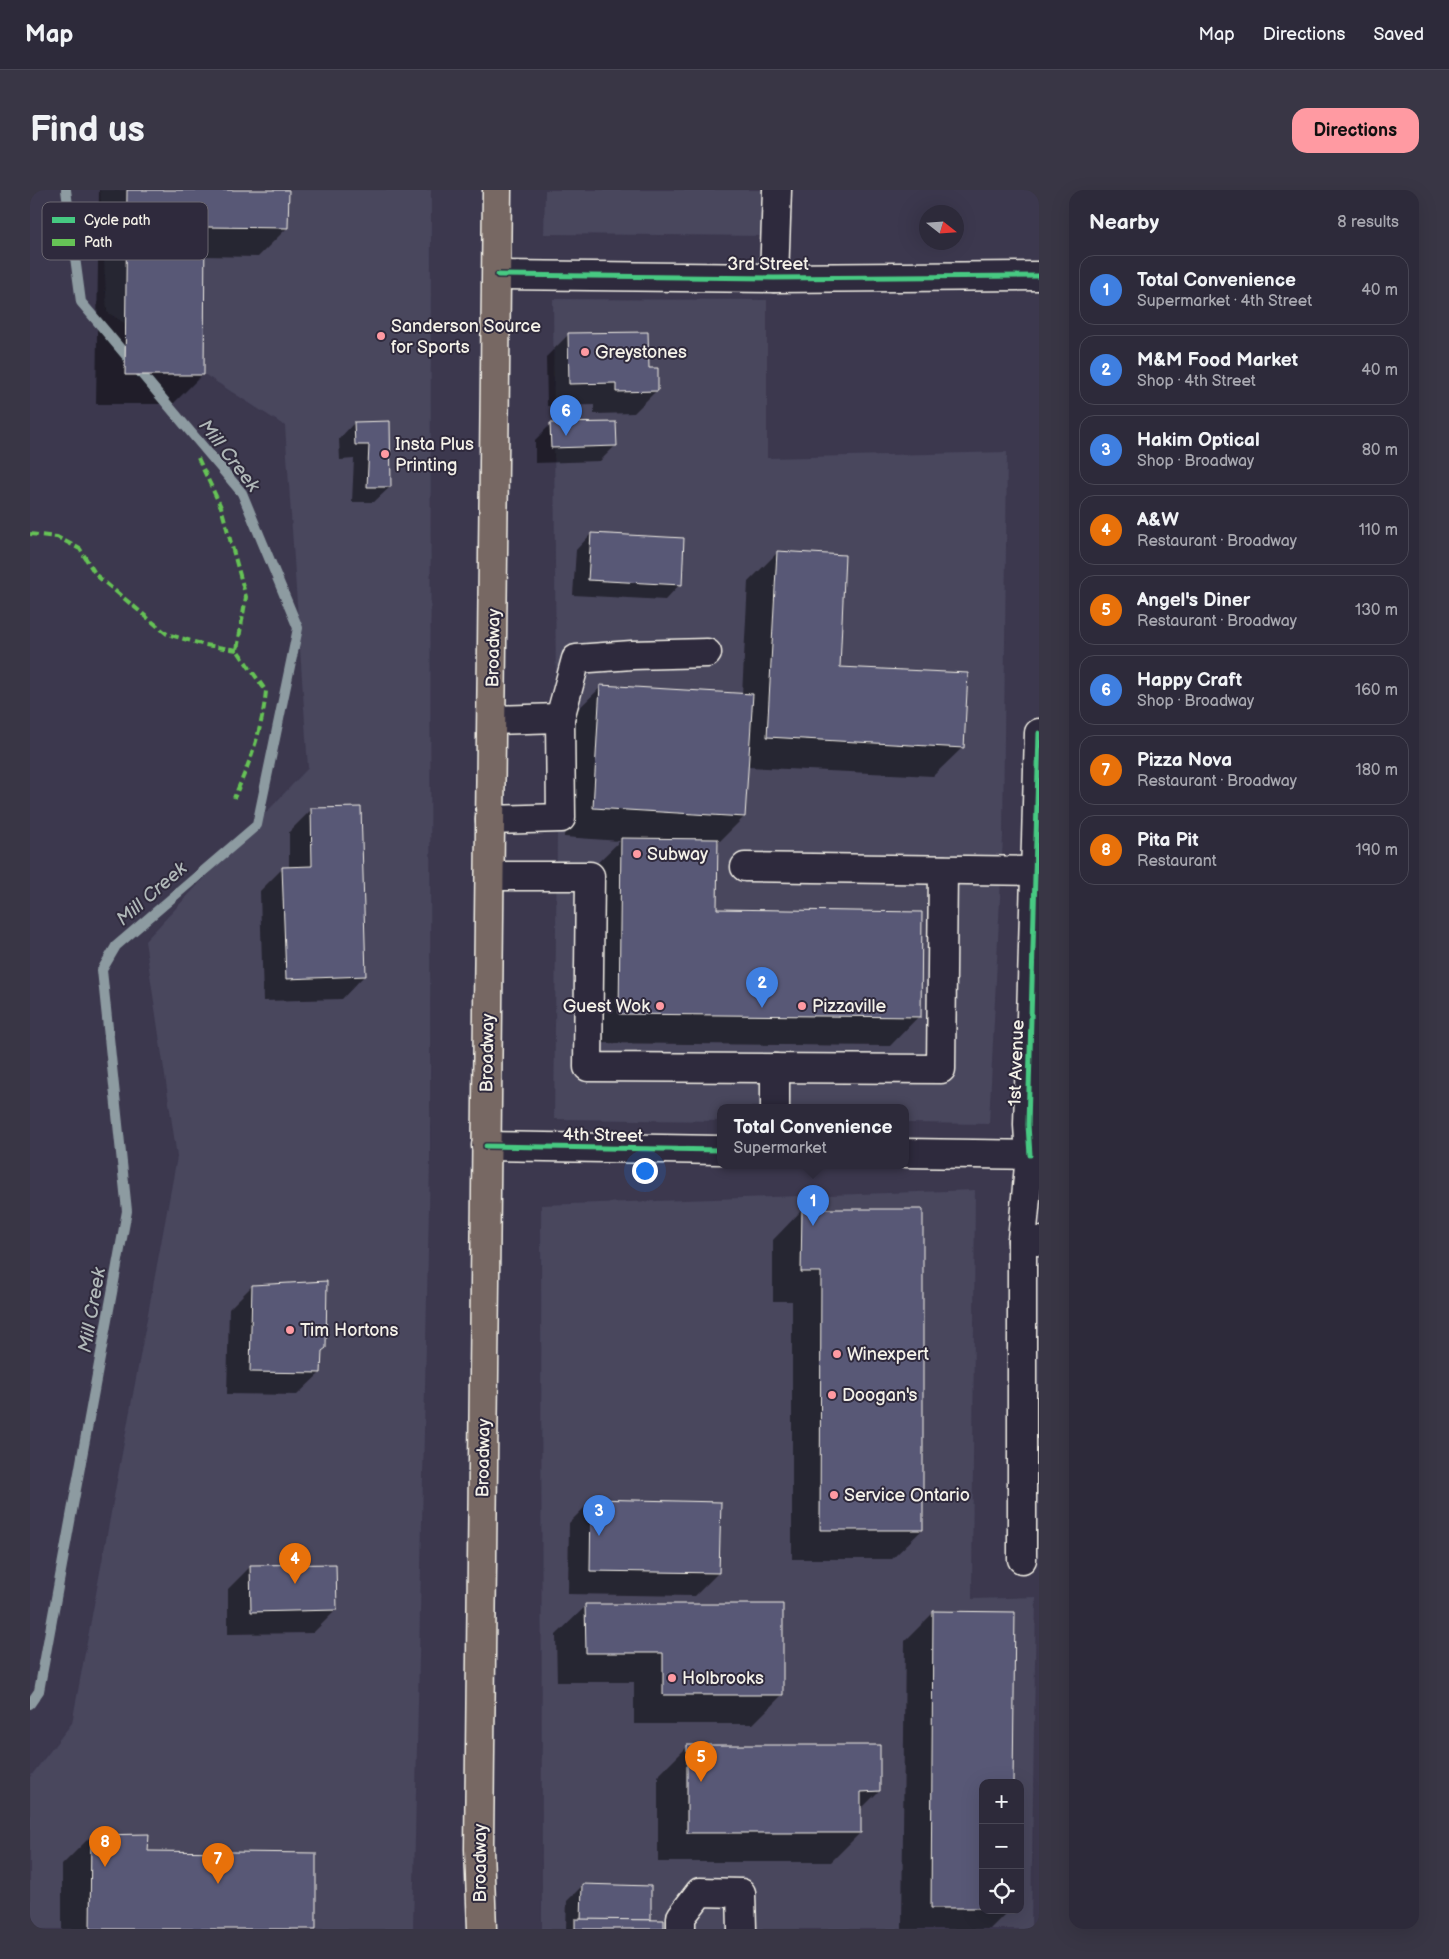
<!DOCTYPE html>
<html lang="en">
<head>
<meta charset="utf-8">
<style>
  body { margin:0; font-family:"Balsamiq Sans",sans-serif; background:#393645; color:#f1f3f6 }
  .controls { position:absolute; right:15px; bottom:15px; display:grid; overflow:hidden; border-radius:10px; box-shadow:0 5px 20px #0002 }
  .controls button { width:45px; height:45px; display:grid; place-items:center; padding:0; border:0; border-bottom:1px solid #484654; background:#2d2a3a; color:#f1f3f6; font:25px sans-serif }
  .compass { position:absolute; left:889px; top:15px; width:45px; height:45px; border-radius:50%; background:#2d2a3a; box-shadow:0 5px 20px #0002; rotate:107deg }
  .you { position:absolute; left:614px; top:980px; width:18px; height:18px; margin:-12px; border:4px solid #fff; border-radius:50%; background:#1a73e8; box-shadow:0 0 0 8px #1a73e833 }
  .badge { display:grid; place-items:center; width:32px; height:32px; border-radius:50%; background:#ff9aa2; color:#fff; font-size:16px; font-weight:700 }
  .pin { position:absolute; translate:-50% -41px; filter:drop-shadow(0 1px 2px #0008) }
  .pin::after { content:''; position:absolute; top:26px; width:18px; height:15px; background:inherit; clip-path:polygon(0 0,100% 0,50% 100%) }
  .popup { position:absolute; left:687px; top:914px; width:192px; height:65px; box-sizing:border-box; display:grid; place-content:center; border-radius:10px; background:#2d2a3a; filter:drop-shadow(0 1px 4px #0005); font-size:16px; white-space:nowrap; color:#a7a7af }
  .popup b { font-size:19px; color:#f1f3f6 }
  .popup::after { content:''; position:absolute; left:50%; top:100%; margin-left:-10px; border:10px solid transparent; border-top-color:#2d2a3a }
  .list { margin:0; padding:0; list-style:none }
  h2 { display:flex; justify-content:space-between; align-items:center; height:65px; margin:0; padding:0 20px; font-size:21px }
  h2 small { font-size:16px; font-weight:400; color:#a7a7af }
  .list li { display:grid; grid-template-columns:32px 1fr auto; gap:15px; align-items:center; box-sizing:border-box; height:70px; margin:0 10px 10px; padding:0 10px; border:1px solid #484654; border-radius:15px }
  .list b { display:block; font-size:19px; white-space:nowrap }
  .list p { margin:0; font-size:16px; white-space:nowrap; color:#a7a7af }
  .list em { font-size:16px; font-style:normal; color:#a7a7af }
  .icon { flex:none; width:28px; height:28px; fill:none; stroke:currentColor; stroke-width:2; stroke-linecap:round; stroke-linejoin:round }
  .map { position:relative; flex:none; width:1009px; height:1739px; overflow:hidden; border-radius:15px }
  header { display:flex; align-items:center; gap:30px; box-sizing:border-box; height:70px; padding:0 25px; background:#2d2a3a; border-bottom:1px solid #484654 }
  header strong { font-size:24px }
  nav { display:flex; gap:28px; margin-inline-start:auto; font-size:18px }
  .intro { display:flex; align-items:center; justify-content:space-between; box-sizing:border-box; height:120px; padding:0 30px }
  h1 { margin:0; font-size:35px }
  .button { padding:12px 22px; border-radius:15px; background:#ff9aa2; color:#111; font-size:18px; font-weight:700 }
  main { display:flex; gap:30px; padding:0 30px }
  aside { flex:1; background:#2d2a3a; border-radius:15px; box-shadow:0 5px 20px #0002 }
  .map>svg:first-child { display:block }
  .built { fill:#48465d; fill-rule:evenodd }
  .shadow { fill:#0007 }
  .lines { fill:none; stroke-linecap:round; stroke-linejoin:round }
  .stream { stroke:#8d9ba1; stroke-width:10 }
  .building { fill:#595976; stroke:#f4f1e8 }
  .minor-casing { stroke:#f4f1e8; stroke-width:31 }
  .major-casing { stroke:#f4f1e8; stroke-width:31 }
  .minor { stroke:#2f2a3d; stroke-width:28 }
  .major { stroke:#776864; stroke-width:28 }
  .quiet { stroke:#66c356; stroke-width:4; stroke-dasharray:8 4; stroke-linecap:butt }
  .cycleway-casing { stroke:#2f2a3d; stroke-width:8 }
  .cycleway { stroke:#46c982; stroke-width:5 }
  .poi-dot { fill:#ff9aa2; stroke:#2f2a3d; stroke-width:2 }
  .labels { text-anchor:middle; stroke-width:4; stroke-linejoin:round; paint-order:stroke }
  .street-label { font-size:18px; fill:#f4f1e8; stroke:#2f2a3d }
  .poi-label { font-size:18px; fill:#f4f1e8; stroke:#2f2a3d; text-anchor:start }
  .water-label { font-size:19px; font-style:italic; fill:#b0b8b8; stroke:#2f2a3d }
  .key { fill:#2f2a3d; stroke:#6a6670; stroke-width:1 }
  .key-label { font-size:14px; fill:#f4f1e8 }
</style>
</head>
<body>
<header>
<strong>Map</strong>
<nav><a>Map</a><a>Directions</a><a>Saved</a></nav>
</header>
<div class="intro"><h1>Find us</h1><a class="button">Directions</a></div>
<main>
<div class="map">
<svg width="1009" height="1739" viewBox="0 0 1009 1739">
  <rect width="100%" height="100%" fill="#3c384e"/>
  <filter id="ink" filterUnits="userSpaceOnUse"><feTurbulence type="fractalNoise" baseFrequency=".02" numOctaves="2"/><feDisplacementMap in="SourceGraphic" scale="10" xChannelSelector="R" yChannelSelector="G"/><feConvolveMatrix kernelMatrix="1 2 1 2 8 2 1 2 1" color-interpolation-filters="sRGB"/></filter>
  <g filter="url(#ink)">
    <!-- built -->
    <g class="built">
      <polygon points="70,0 401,0 400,973 383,1739 0,1739 0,1587 42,1533 147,967 115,751 278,578 255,236 77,122"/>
      <polygon points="515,0 739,0 738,46 514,44"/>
      <polygon points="523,109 737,110 737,268 977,262 973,647 959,934 876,933 876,917 690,917 690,931 524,929 527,642"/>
      <path d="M945 1000 942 1409 1006 1407 1001 1739H512L511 1015ZM953 1593H990V1720H953Z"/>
    </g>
    <!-- shadow -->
    <g class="shadow">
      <polygon points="69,0 258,0 257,38 228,67 174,66 172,185 143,214 66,214"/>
      <polygon points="539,144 617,179 627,200 604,223 564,224 564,215 517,216 516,167"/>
      <polygon points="358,232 360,297 344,312 322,312 324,269 310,270 309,249 324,233"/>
      <polygon points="520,235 586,255 570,271 505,273 505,250"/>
      <polygon points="561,344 650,394 635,410 543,405 546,360"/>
      <polygon points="747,363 809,478 933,557 903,586 717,577 714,627 687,654 686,721 889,826 860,856 560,853 562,678 590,651 534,647 541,526 571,497 712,505 718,392"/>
      <polygon points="281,620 334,786 312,809 233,811 230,701 253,678 259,678 259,642"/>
      <polygon points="772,1020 892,1340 862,1369 762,1369 762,1111 743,1111 743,1050"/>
      <polygon points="222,1096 290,1162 290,1183 267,1205 197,1204 199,1119"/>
      <polygon points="562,1310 688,1383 665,1406 538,1404 539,1333"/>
      <polygon points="221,1376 306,1420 283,1443 198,1444 198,1399"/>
      <polygon points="556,1416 752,1505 723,1534 604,1534 604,1492 527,1492 526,1445"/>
      <polygon points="904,1422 953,1593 953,1720 979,1720 960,1739 872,1739 875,1451"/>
      <polygon points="657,1557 849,1601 830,1620 830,1643 801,1672 628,1672 628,1586"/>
      <polygon points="61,1646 117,1662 285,1739 32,1739 32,1675"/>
      <polygon points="553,1695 620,1731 633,1739 536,1739 537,1711"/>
    </g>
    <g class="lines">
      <!-- stream -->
      <polyline class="stream" points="0,1514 9,1501 97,1021 72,780 86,756 227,635 268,438 212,303 51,112 36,0"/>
    </g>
    <!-- building -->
    <g class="building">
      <polygon points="97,0 259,0 258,38 175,37 174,185 95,185"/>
      <polygon points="618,142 619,178 628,178 628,201 586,202 586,193 539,194 538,143"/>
      <polygon points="360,231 361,297 337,297 339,255 325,255 324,232"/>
      <polygon points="586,232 587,256 521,258 520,233"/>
      <polygon points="561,343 654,348 652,395 558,390"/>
      <polygon points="747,361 815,365 810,477 938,483 934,558 737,547"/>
      <polygon points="570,495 723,504 715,627 563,618"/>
      <polygon points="331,617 336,786 256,789 252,677 282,676 281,618"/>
      <polygon points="591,648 688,649 687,719 892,722 891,827 589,824"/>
      <polygon points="772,1019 893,1019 893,1340 790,1340 791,1082 771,1082"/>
      <polygon points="297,1091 296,1158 292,1161 291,1183 220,1182 222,1095"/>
      <polygon points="561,1309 691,1312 689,1383 560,1381"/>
      <polygon points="306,1374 307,1420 221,1422 220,1375"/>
      <polygon points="555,1414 753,1414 753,1505 633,1505 633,1463 556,1463"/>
      <polygon points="903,1421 985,1422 983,1593 953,1593 953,1718 901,1718"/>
      <polygon points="657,1555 850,1555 850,1601 831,1602 831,1643 657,1643"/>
      <polygon points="119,1644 118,1661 286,1663 286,1739 60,1739 61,1645"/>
      <polygon points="552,1694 621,1696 621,1730 551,1730"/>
      <polygon points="545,1729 634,1730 634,1739 545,1739"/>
    </g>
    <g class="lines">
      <defs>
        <g id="minor">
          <polyline points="468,85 744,88 1009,86"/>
          <polyline points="744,88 747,0"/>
          <polyline points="462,530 530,528"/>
          <polyline points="460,630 531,628 530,528 546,469 602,465 677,463"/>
          <polyline points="715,677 1005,681"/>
          <polyline points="460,686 560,686 558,877 911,879 913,680"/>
          <polyline points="745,878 745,917"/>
          <polyline points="456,956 690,960"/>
          <polyline points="876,963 1009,965"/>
          <polyline points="992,1050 1000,965 998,935 1009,543"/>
          <polyline points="992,1369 992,1050 1009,1051"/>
          <polyline points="651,1739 651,1727 670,1702 711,1703 712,1739"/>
        </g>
        <polyline id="major" points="452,1739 449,1659 453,1274 467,0"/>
      </defs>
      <!-- minor casing -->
      <use href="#minor" class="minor-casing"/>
      <!-- major casing -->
      <use href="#major" class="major-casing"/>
      <!-- minor -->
      <use href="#minor" class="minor"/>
      <!-- major -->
      <use href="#major" class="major"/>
      <!-- quiet -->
      <g class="quiet">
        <path d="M168 268 191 317 216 407 207 460 236 501C232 541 220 572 204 608"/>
        <polyline points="0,344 27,347 50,359 66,385 137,444 175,455 207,460"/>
      </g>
      <defs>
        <g id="cycleway">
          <polyline points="468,85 744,88 1009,86"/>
          <polyline points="456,956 690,960"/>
          <polyline points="1000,965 998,935 1009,543"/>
        </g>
      </defs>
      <!-- cycleway casing -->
      <use href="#cycleway" class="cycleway-casing"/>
      <!-- cycleway -->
      <use href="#cycleway" class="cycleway"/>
    </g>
  </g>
  <!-- markers -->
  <g class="poi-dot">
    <circle cx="351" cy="146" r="5"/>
    <circle cx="555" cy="162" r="5"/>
    <circle cx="355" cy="264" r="5"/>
    <circle cx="607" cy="664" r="5"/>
    <circle cx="630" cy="816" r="5"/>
    <circle cx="772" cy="816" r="5"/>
    <circle cx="260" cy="1140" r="5"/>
    <circle cx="807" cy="1164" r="5"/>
    <circle cx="802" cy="1205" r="5"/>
    <circle cx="804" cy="1305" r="5"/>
    <circle cx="642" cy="1488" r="5"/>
  </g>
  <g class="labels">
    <!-- street labels -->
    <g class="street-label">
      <text x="738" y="80">3rd Street</text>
      <text transform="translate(463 458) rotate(-89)" y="6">Broadway</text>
      <text transform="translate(457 863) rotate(-89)" y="6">Broadway</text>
      <text transform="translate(986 873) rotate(-88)" y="6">1st Avenue</text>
      <text transform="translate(573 945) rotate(1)" y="6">4th Street</text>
      <text transform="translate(453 1268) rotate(-89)" y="6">Broadway</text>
      <text transform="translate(450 1673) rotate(-90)" y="6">Broadway</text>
    </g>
    <!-- poi labels -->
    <g class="poi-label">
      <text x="361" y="142">Sanderson Source<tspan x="361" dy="21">for Sports</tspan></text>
      <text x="565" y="168">Greystones</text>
      <text x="365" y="260">Insta Plus<tspan x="365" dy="21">Printing</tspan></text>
      <text x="617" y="670">Subway</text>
      <text x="620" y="822" text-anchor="end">Guest Wok</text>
      <text x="782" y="822">Pizzaville</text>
      <text x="270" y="1146">Tim Hortons</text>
      <text x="817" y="1170">Winexpert</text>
      <text x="812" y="1211">Doogan's</text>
      <text x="814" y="1311">Service Ontario</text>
      <text x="652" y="1494">Holbrooks</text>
    </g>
    <!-- water labels -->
    <g class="water-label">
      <text transform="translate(200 265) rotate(52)" y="7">Mill Creek</text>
      <text transform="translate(121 703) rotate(-41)" y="7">Mill Creek</text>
      <text transform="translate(61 1120) rotate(-80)" y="7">Mill Creek</text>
    </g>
  </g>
  <!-- legend -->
  <rect x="12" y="12" width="166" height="58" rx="8" class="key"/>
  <rect x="22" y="27" width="23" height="6" fill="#46c982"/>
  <rect x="22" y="49" width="23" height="7" fill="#66c356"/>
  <g class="key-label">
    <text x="54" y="35">Cycle path</text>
    <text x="54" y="57">Path</text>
  </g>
</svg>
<div class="controls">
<button>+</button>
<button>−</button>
<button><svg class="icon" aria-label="locate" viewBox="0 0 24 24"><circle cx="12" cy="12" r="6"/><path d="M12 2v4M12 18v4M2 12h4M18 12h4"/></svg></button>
</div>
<svg class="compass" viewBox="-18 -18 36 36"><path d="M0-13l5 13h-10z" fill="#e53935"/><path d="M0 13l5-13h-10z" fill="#a7a7af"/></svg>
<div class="you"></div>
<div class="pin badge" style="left:783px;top:1036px;background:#3f7fe0">1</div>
<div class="popup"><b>Total Convenience</b>Supermarket</div>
<div class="pin badge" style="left:732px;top:818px;background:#3f7fe0">2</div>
<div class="pin badge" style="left:569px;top:1346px;background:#3f7fe0">3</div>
<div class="pin badge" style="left:265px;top:1394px;background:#e8710a">4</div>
<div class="pin badge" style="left:671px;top:1592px;background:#e8710a">5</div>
<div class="pin badge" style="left:536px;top:246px;background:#3f7fe0">6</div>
<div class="pin badge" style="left:188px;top:1694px;background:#e8710a">7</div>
<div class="pin badge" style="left:75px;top:1677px;background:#e8710a">8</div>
</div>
<aside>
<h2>Nearby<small>8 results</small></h2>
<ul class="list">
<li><span class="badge" style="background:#3f7fe0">1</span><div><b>Total Convenience</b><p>Supermarket · 4th Street</p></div><em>40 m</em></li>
<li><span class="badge" style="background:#3f7fe0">2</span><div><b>M&amp;M Food Market</b><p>Shop · 4th Street</p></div><em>40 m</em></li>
<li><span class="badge" style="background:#3f7fe0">3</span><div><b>Hakim Optical</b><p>Shop · Broadway</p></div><em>80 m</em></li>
<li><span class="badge" style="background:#e8710a">4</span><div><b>A&amp;W</b><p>Restaurant · Broadway</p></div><em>110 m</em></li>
<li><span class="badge" style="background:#e8710a">5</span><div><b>Angel's Diner</b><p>Restaurant · Broadway</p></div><em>130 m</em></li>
<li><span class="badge" style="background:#3f7fe0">6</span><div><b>Happy Craft</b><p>Shop · Broadway</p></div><em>160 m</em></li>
<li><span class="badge" style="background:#e8710a">7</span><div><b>Pizza Nova</b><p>Restaurant · Broadway</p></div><em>180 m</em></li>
<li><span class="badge" style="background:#e8710a">8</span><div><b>Pita Pit</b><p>Restaurant</p></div><em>190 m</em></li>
</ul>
</aside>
</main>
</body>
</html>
